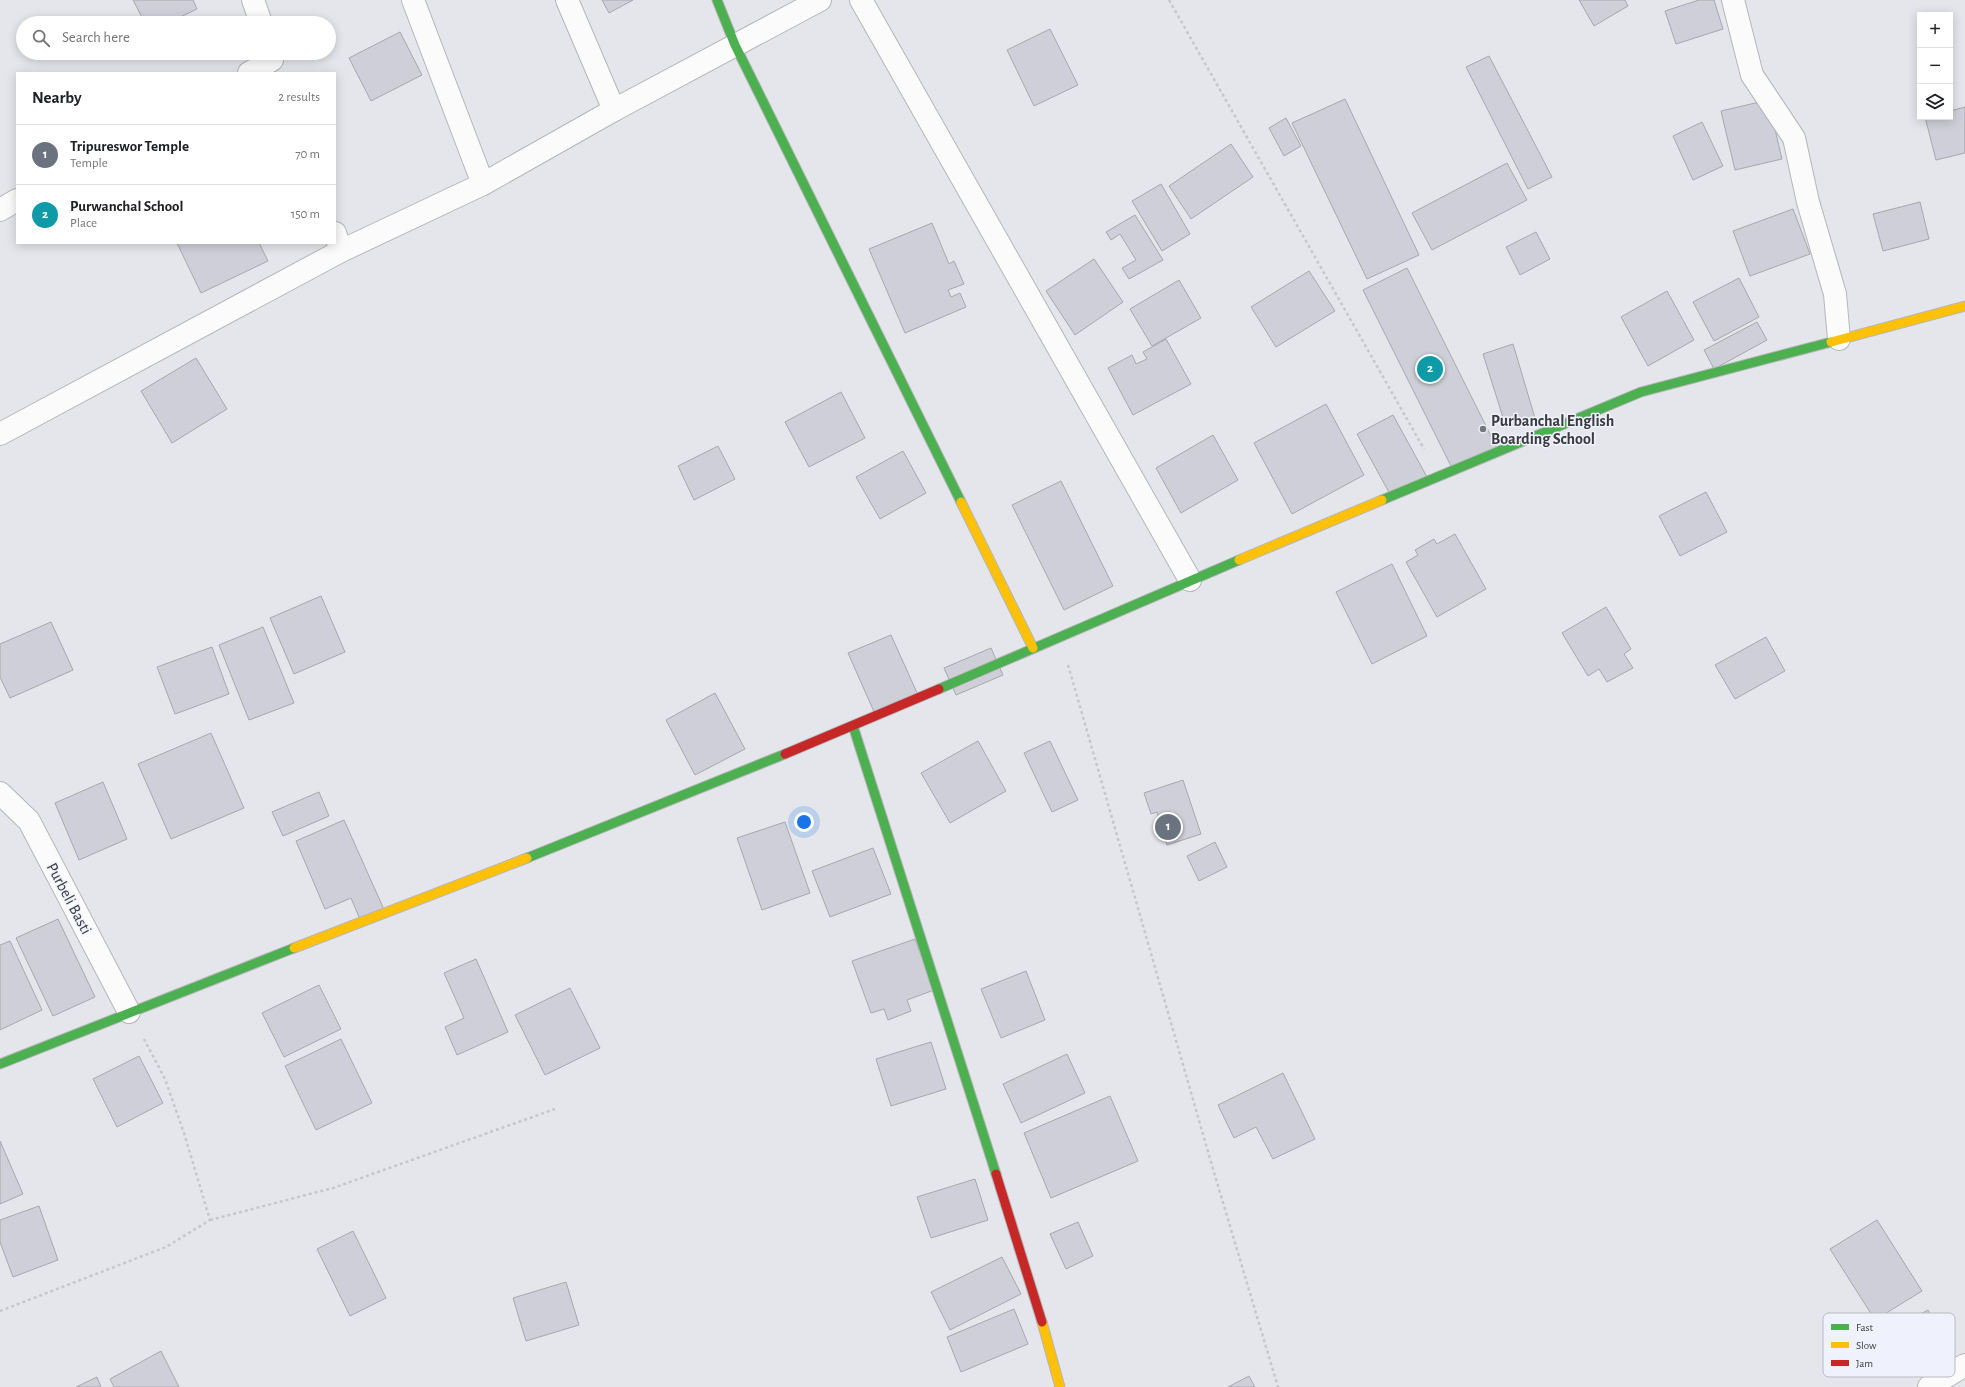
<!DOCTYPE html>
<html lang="en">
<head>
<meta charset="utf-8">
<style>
  body { margin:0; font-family:"Alegreya Sans",sans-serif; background:#f6f6f6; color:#202124 }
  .controls { position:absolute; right:12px; top:12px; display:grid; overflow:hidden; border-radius:0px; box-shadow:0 2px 10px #0003 }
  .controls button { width:36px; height:36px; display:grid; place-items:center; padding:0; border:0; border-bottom:1px solid #e0e0e0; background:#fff; color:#202124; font:20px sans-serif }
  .you { position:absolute; left:804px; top:822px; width:14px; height:14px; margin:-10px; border:3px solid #fff; border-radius:50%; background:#1a73e8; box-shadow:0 0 0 6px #1a73e833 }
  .badge { display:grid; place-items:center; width:26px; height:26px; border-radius:50%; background:#111827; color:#fff; font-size:13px; font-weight:700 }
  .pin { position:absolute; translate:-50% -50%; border:2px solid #fff; box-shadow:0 1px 4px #0006 }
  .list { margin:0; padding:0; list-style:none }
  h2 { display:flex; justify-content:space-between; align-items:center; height:52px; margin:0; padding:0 16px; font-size:17px }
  h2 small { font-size:13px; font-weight:400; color:#757577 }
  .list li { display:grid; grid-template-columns:26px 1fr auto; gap:12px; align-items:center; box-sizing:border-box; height:60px; padding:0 16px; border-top:1px solid #e0e0e0 }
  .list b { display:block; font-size:15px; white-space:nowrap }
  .list p { margin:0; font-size:13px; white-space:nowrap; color:#757577 }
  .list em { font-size:13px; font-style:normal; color:#757577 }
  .icon { flex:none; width:22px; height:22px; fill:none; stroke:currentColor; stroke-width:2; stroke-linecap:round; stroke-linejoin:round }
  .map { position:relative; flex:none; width:1965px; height:1387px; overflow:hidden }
  .search { position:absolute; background:#fff; box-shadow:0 2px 10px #0003; left:16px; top:16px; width:320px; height:44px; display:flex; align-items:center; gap:10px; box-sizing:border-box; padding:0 14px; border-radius:22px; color:#757577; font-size:15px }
  .panel { position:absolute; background:#fff; box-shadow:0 2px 10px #0003; left:16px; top:72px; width:320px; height:172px; border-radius:0px }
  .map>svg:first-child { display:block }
  .building { fill:#cecfd8; stroke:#a7a8ac }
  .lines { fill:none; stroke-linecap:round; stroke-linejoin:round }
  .street-casing { stroke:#b5b6ba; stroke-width:24 }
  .fast-casing { stroke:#b5b6ba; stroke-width:11 }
  .slow-casing { stroke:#b5b6ba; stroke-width:11 }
  .jam-casing { stroke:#b5b6ba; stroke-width:11 }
  .path { stroke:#c7c7c9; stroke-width:2.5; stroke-dasharray:3 3; stroke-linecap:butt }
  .street { stroke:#fbfbfc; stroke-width:22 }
  .fast { stroke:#4caf50; stroke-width:9 }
  .slow { stroke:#ffc107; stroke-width:9 }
  .jam { stroke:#c62828; stroke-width:9 }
  .poi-dot { fill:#76777b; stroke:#eff2fc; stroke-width:1.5 }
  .labels { text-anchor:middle; stroke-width:3; stroke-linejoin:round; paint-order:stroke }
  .poi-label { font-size:16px; font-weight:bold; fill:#3b3b3f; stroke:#eff2fc; text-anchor:start }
  .street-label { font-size:16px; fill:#3b3b3f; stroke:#eff2fc }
  .key { fill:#eff2fc; stroke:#b9bbc3; stroke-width:1 }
  .key-label { font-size:11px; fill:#3b3b3f }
</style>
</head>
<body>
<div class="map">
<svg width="1965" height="1387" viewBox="0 0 1965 1387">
  <rect width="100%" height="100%" fill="#e5e6eb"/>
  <!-- building -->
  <g class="building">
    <polygon points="133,0 193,0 197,9 168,23 145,23"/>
    <polygon points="602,0 633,0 609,13"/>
    <polygon points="1579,0 1625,0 1628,6 1594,26"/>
    <polygon points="1699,0 1714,0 1723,29 1676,44 1665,11"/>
    <polygon points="1050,29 1078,85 1034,106 1007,50"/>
    <polygon points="400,32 422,75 371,101 349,58"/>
    <polygon points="1489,56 1552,177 1528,189 1466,67"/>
    <polygon points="1345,99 1419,255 1367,279 1292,123"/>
    <polygon points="1768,100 1782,159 1735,170 1721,111"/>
    <polygon points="1965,107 1965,153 1936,160 1925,117 1950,117 1950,111"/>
    <polygon points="1286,118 1301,146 1284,156 1269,128"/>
    <polygon points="1702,122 1723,166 1693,180 1673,136"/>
    <polygon points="1231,144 1253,177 1191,219 1169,186"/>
    <polygon points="1507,163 1527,200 1432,250 1412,213"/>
    <polygon points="1161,184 1190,234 1162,251 1132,201"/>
    <polygon points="1920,202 1929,239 1883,251 1873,214"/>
    <polygon points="1793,209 1810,254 1750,276 1733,231"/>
    <polygon points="1135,215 1163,260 1129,279 1122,268 1136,260 1120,234 1111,240 1106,232"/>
    <polygon points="932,223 949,264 954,261 964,284 948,290 951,297 960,293 966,307 905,333 869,249"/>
    <polygon points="1536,232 1550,259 1520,275 1506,247"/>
    <polygon points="177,243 259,243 268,261 201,293"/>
    <polygon points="1094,259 1123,302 1075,335 1046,291"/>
    <polygon points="1407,268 1497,448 1453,470 1363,290"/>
    <polygon points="1309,271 1335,311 1276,347 1251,307"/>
    <polygon points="1739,278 1759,317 1714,341 1693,302"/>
    <polygon points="1179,280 1201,318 1152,346 1130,309"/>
    <polygon points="1667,291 1694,340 1648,366 1621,317"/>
    <polygon points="1757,322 1767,340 1714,369 1704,350"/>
    <polygon points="1166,339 1191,384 1133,415 1108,368 1132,355 1136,364 1147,359 1143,352"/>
    <polygon points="1513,344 1535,418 1506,427 1483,354"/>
    <polygon points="196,358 227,409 172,443 141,391"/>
    <polygon points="841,392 865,438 809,467 785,422"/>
    <polygon points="1326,404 1364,475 1292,514 1254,443"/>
    <polygon points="1393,415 1427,477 1391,496 1357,434"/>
    <polygon points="1213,435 1238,480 1181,513 1156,468"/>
    <polygon points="718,446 735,479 694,500 678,466"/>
    <polygon points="903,451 926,493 880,519 856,477"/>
    <polygon points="1061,481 1113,586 1064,610 1012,505"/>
    <polygon points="1706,492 1727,532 1680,556 1659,516"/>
    <polygon points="1455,534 1486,589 1437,617 1406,562 1418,555 1415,550 1434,539 1437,544"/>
    <polygon points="1392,564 1427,636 1372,664 1336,592"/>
    <polygon points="321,596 345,652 294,674 270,618"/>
    <polygon points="1606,607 1631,649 1624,654 1633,668 1607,682 1599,669 1588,676 1562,633"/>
    <polygon points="51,622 73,670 10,698 0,677 0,644"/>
    <polygon points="263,627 294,703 249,720 219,645"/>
    <polygon points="891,635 918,695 875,714 848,653"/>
    <polygon points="1766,637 1785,671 1735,699 1715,665"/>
    <polygon points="212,647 229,694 175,714 157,667"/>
    <polygon points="991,648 1003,675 956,695 944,668"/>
    <polygon points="715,693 745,749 695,775 666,720"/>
    <polygon points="211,733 244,808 171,839 138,764"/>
    <polygon points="978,741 1006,791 950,823 921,773"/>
    <polygon points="1050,741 1078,800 1052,812 1024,753"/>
    <polygon points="1183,780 1201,834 1167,845 1157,812 1151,814 1144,793"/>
    <polygon points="103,782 127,839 79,860 55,803"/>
    <polygon points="319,792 329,816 283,836 272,812"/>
    <polygon points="344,820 386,914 362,924 351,898 325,909 296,841"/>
    <polygon points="785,822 810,893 762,910 737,838"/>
    <polygon points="1215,842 1227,867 1199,881 1187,856"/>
    <polygon points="873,848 891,894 830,917 812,871"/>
    <polygon points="58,919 95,997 53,1016 16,938"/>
    <polygon points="915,939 934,990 907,1000 911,1011 888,1020 884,1009 871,1013 852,961"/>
    <polygon points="10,941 42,1010 0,1030 0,945"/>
    <polygon points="476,959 508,1032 457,1055 445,1027 464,1018 444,973"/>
    <polygon points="1026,971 1045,1020 1001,1038 981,989"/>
    <polygon points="319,985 341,1029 284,1057 262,1013"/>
    <polygon points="570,988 600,1048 545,1075 515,1015"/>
    <polygon points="341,1039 372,1103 316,1130 285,1066"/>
    <polygon points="931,1042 946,1089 891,1106 876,1059"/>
    <polygon points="1067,1054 1085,1093 1021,1123 1003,1084"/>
    <polygon points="139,1056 163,1103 117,1127 93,1079"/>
    <polygon points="1283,1073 1315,1139 1273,1159 1256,1127 1234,1138 1218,1105"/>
    <polygon points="1110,1096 1138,1161 1051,1198 1024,1133"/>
    <polygon points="0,1141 23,1194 0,1204"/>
    <polygon points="975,1179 988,1220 931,1238 917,1197"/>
    <polygon points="39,1206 58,1260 13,1277 0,1242 0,1220"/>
    <polygon points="1877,1220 1922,1291 1875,1320 1830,1249"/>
    <polygon points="1078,1222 1093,1256 1066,1269 1050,1234"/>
    <polygon points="353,1231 386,1298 350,1316 317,1249"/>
    <polygon points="1002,1257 1021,1294 950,1330 931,1292"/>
    <polygon points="566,1282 579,1325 526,1341 513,1298"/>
    <polygon points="1014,1309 1028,1344 961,1372 947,1337"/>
    <polygon points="1928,1310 1951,1352 1908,1376 1885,1333"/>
    <polygon points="161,1351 179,1387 114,1387 110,1379"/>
    <polygon points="1249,1376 1255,1387 1228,1387"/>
    <polygon points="97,1377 101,1387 76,1387"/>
  </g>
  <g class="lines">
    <defs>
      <g id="street">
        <polyline points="253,0 261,23"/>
        <polyline points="413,0 483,184"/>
        <polyline points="567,0 614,110"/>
        <polyline points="861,0 1190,580"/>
        <polyline points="1733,0 1752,75 1794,138 1808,202 1835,294 1839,339"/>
        <polyline points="249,73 272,60 270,53"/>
        <polyline points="0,210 17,200"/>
        <polyline points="341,251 483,184 614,110 820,0"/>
        <polyline points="0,434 341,251 335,233"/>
        <polyline points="0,793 29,821 129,1012"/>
        <polyline points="1929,1387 1965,1365"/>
      </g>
      <g id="fast">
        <polyline points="717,0 735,45 961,502"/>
        <polyline points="1382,500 1641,392 1831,342"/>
        <polyline points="939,689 1239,560"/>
        <polyline points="853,726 996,1174"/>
        <polyline points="527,858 785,754"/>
        <polyline points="0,1064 294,948"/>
      </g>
      <g id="slow">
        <polyline points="1831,342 1965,306"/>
        <polyline points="961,502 1033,648"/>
        <polyline points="1239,560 1382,500"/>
        <polyline points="294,948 527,858"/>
        <polyline points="1042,1322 1060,1387"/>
      </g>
      <g id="jam">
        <polyline points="785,754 939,689"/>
        <polyline points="996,1174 1042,1322"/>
      </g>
    </defs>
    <!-- street casing -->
    <use href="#street" class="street-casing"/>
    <!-- fast casing -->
    <use href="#fast" class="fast-casing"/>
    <!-- slow casing -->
    <use href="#slow" class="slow-casing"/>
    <!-- jam casing -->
    <use href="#jam" class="jam-casing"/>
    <!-- path -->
    <g class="path">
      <polyline points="1169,0 1424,449"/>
      <polyline points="1068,665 1213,1169 1278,1387"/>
      <polyline points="210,1220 333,1188 555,1109"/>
      <polyline points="0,1311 166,1247 210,1220 184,1133 165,1079 144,1039"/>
    </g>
    <!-- street -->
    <use href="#street" class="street"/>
    <!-- fast -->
    <use href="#fast" class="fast"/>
    <!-- slow -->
    <use href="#slow" class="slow"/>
    <!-- jam -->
    <use href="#jam" class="jam"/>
  </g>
  <!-- markers -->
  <circle class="poi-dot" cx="1483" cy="429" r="4"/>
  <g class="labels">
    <!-- poi labels -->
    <g class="poi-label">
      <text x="1491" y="426">Purbanchal English<tspan x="1491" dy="18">Boarding School</tspan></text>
    </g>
    <!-- street labels -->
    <g class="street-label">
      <text transform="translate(70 898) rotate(62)" y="6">Purbeli Basti</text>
    </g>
  </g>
  <!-- legend -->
  <rect x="1823" y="1313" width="132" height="64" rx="6" class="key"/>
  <rect x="1831" y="1324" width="18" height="6" fill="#4caf50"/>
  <rect x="1831" y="1342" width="18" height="6" fill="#ffc107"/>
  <rect x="1831" y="1360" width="18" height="6" fill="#c62828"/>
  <g class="key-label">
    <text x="1856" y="1331">Fast</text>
    <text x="1856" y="1349">Slow</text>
    <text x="1856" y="1367">Jam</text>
  </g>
</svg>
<div class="controls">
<button>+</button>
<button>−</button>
<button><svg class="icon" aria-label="layers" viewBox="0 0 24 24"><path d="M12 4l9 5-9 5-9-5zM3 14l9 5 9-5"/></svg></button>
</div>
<div class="you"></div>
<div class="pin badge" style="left:1168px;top:827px;background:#6b7280">1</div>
<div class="pin badge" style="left:1430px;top:369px;background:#0f9aa8">2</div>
<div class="search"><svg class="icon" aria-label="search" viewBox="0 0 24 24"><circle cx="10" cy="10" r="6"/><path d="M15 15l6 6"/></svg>Search here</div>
<section class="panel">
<h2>Nearby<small>2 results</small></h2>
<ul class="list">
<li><span class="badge" style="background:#6b7280">1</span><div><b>Tripureswor Temple</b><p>Temple</p></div><em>70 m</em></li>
<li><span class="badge" style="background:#0f9aa8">2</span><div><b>Purwanchal School</b><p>Place</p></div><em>150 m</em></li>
</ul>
</section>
</div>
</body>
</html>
